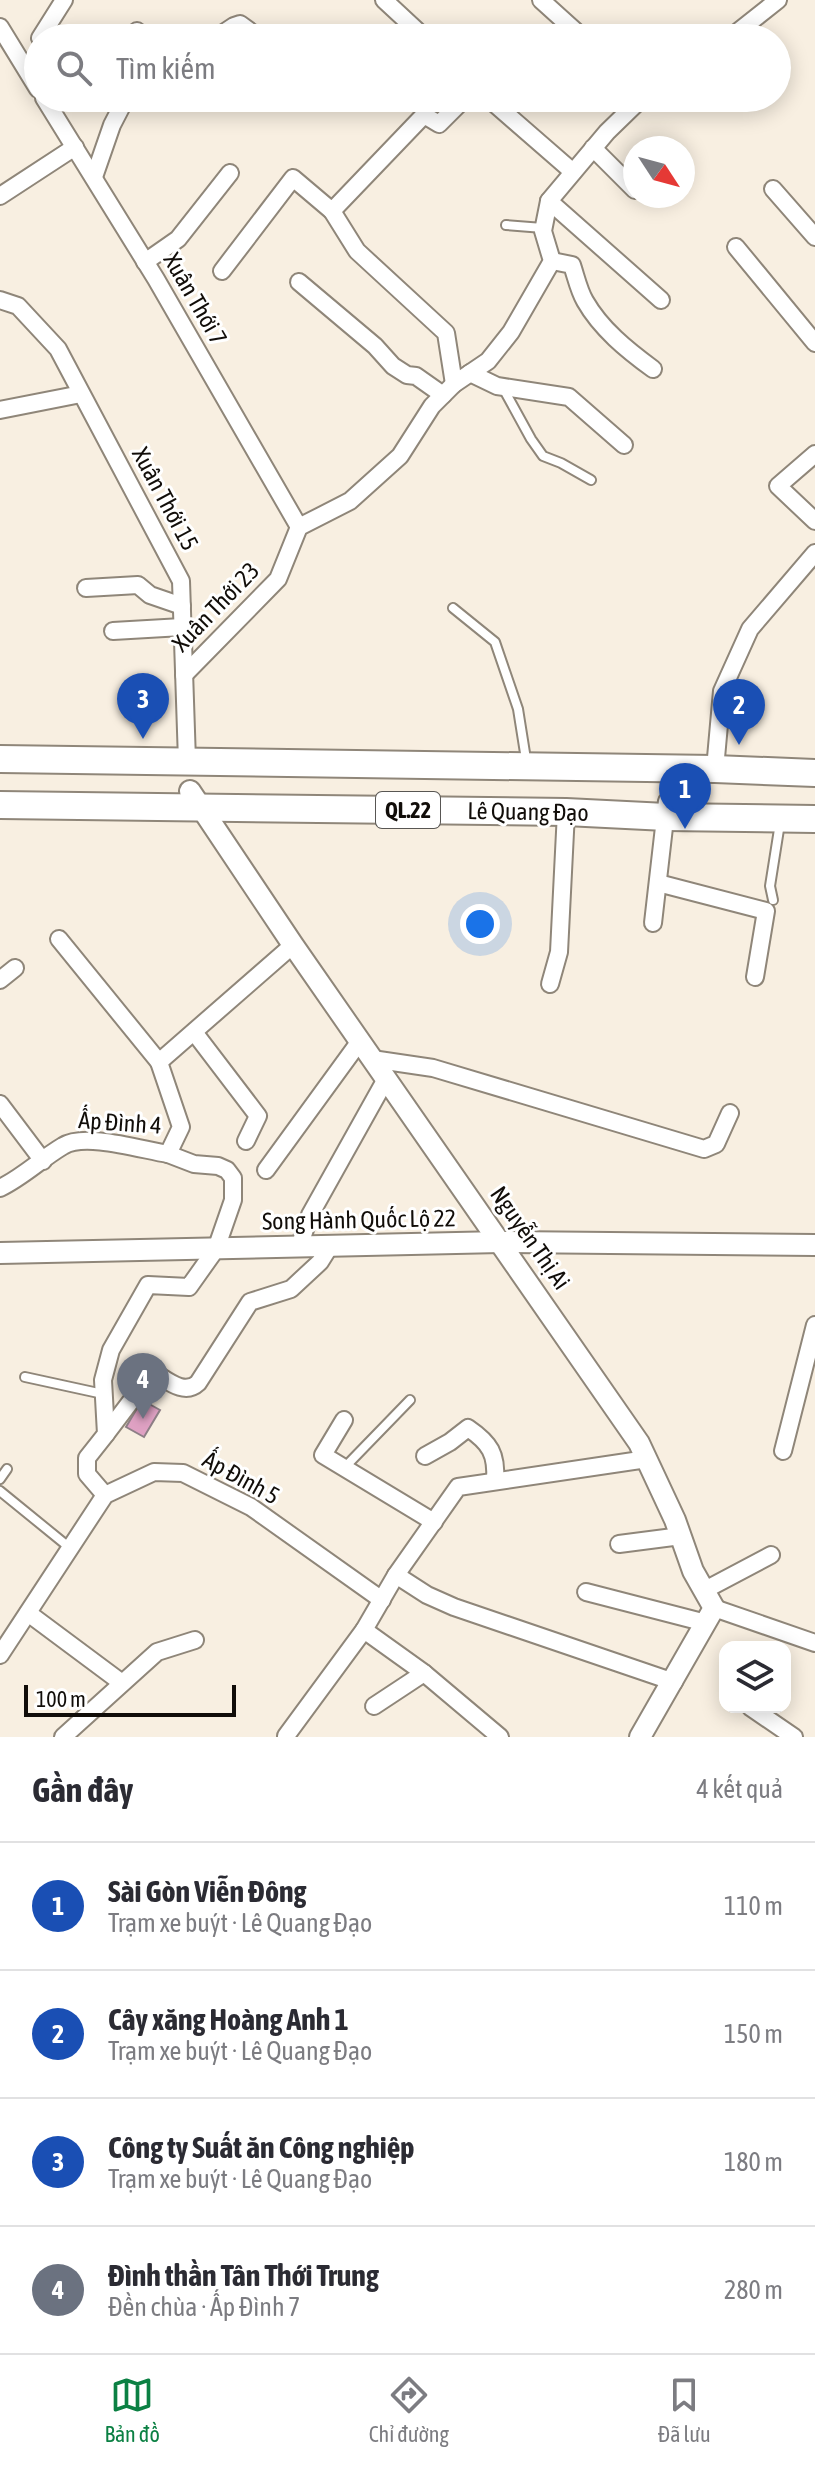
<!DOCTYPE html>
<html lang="vi">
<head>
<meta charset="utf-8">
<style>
  body { margin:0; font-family:"Asap Condensed",sans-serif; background:#f2f2f3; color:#2b2b33 }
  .controls { position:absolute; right:24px; bottom:24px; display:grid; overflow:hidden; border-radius:16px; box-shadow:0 4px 20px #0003 }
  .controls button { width:72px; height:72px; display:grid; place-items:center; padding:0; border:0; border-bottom:2px solid #e1e1e2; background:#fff; color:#2b2b33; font:40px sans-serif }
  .compass { position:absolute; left:623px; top:136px; width:72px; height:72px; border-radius:50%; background:#fff; box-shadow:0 4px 20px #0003; rotate:126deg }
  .scale { position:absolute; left:24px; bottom:20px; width:212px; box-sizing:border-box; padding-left:8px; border:4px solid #110d09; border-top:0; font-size:22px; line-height:28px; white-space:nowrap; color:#110d09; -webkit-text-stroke:6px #fff; paint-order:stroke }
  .you { position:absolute; left:480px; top:924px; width:28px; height:28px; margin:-20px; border:6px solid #fff; border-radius:50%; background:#1a73e8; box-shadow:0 0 0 12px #1a73e833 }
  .badge { display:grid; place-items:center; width:52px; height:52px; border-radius:50%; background:#0b8043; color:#fff; font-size:26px; font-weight:700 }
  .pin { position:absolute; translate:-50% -66px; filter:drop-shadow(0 2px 4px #0008) }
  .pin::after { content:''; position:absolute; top:42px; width:28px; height:24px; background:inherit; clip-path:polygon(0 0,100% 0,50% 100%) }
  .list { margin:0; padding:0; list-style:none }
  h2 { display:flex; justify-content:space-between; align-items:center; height:104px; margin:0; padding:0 32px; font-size:34px }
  h2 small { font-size:26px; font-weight:400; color:#7c7c81 }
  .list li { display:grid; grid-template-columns:52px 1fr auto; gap:24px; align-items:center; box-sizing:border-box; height:128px; padding:0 32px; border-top:2px solid #e1e1e2 }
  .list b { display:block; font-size:30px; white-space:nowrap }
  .list p { margin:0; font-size:26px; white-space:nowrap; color:#7c7c81 }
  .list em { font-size:26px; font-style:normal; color:#7c7c81 }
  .icon { flex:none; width:44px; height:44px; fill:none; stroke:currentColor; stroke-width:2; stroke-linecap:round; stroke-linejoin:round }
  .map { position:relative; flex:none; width:815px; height:1737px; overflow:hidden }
  .search { position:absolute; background:#fff; box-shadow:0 4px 20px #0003; left:24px; right:24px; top:24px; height:88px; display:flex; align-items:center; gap:20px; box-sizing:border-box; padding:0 28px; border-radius:44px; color:#7c7c81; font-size:30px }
  .sheet { height:616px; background:#fff }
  nav { display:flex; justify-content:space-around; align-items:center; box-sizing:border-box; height:112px; border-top:2px solid #e1e1e2; background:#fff; font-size:22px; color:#7c7c81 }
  nav a { display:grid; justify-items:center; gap:4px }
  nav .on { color:#0b8043 }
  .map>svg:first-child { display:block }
  .building { fill:#dfa1c3; stroke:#8e7f87; stroke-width:2 }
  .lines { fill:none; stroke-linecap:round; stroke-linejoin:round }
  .service-casing { stroke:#8f8679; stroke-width:12 }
  .minor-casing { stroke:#8f8679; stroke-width:20 }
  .tertiary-casing { stroke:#8f8679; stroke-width:24 }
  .trunk-casing { stroke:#8f8679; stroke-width:30 }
  .service { stroke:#fff; stroke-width:8 }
  .minor { stroke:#fff; stroke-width:16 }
  .tertiary { stroke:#fff; stroke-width:20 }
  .trunk { stroke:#fff; stroke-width:26 }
  .labels { text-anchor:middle; stroke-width:6; stroke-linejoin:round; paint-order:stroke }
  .shield { fill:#fff; stroke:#585653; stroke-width:2 }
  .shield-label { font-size:22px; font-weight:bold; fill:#110d09 }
  .street-label { font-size:24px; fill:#110d09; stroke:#fff }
</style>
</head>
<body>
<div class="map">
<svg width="815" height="1737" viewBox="0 0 815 1737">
  <rect width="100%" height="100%" fill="#f8efe1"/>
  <!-- building -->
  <polygon class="building" points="142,1400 160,1410 144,1437 126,1427"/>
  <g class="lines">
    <defs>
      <g id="service">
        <polyline points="506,225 543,228"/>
        <polyline points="503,388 531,439 543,456 561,463 591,480"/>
        <polyline points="453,608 495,642 518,709 525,753"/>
        <polyline points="773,900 770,886 780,823"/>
        <polyline points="25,1377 103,1394"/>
        <polyline points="345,1467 410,1400"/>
        <polyline points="0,1479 7,1469"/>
        <polyline points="0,1491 70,1548"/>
      </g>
      <g id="minor">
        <polyline points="384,0 425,38"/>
        <polyline points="541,0 583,38"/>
        <polyline points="0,27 38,89"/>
        <polyline points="137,31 144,38"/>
        <polyline points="40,38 64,0"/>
        <polyline points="216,38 234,26 240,24 259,38"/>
        <polyline points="730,38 778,0"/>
        <polyline points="44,98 156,279 299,527"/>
        <polyline points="488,98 573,172"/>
        <polyline points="593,148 635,190"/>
        <polyline points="94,177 112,125 126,98"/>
        <polyline points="773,189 815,237"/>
        <polyline points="0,196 75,147"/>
        <polyline points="549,201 661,300"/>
        <polyline points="332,211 357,251 446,333 454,384"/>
        <polyline points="736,247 815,343"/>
        <path d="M552 261 572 265C576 277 579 291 585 301 601 329 627 350 653 369"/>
        <polyline points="145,262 178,239 230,173"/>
        <polyline points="222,271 293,178 332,211 424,115 439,124 465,98"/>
        <polyline points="299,282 375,346 393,366 407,375 416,376 443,395"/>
        <polyline points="0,300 18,306 58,349 181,581 187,761"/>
        <polyline points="470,373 497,386 569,397 624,445"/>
        <polyline points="0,410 81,394"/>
        <polyline points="815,454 778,486 815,521"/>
        <polyline points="86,588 138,585 150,595 182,606"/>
        <polyline points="113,631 182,627"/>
        <polyline points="184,675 278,579 299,527 350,501 400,456 432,406 454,384 488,361 511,332 552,261 543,231 549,201 607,132 642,98"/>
        <polyline points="715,769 722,691 750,629 815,553"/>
        <polyline points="658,883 766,911 755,977"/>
        <polyline points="653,923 667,801"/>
        <polyline points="59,939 159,1062"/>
        <polyline points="0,980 15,968"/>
        <polyline points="550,984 559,952 566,812"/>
        <polyline points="194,1032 258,1116 246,1141"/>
        <polyline points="372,1059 433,1068 704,1149 716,1144 730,1113"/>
        <polyline points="0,1104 43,1161"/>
        <polyline points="266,1170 360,1041"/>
        <path d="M0 1188C23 1177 41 1159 63 1146 85 1132 142 1150 168 1154L181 1127 159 1062 293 945"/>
        <polyline points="299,1247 310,1215 386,1079"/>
        <polyline points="344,1420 323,1455 434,1522"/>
        <path d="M106 1434 153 1372C167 1380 184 1396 198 1383L250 1302 291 1289 320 1262 330 1246"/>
        <polyline points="783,1451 815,1325"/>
        <path d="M425 1456 450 1442 468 1428C490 1443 497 1454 495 1481"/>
        <polyline points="105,1495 87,1474 87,1458 106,1434 103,1380 111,1350 148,1285 189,1287 216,1249 233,1200 233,1178 227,1170 218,1166 194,1164 168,1154"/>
        <polyline points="619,1544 681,1536"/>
        <polyline points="396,1575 427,1595 454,1607 674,1682"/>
        <polyline points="703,1591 771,1555"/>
        <polyline points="586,1592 706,1623"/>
        <polyline points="714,1608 815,1643"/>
        <polyline points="28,1613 122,1683"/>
        <polyline points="364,1630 396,1575 458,1487 647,1459"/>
        <polyline points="0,1655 105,1495 154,1472 183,1473 251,1507 382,1600"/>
        <polyline points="374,1706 424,1673"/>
        <polyline points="750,1707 794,1737"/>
        <polyline points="286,1736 364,1630 424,1673 500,1737"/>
        <polyline points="63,1737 157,1652 195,1640"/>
      </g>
      <g id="tertiary">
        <polyline points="190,791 293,945 639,1443 675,1520 693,1571 714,1608 640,1737"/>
        <polyline points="0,1253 501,1242 815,1245"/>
      </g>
      <g id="trunk">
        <polyline points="0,759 715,769 815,773"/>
        <polyline points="0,805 566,812 666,817 815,819"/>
      </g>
    </defs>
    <!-- service casing -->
    <use href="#service" class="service-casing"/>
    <!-- minor casing -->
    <use href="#minor" class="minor-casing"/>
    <!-- tertiary casing -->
    <use href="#tertiary" class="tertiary-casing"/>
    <!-- trunk casing -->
    <use href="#trunk" class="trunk-casing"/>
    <!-- service -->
    <use href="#service" class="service"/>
    <!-- minor -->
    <use href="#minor" class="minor"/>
    <!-- tertiary -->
    <use href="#tertiary" class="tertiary"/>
    <!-- trunk -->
    <use href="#trunk" class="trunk"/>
  </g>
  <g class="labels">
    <!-- shield labels -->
    <rect class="shield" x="376" y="792" width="64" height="36" rx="6"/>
    <g class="shield-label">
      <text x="408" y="818">QL.22</text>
    </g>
    <!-- street labels -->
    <g class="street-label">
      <text transform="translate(195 299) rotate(60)" y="8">Xuân Thới 7</text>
      <text transform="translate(165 499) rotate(62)" y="8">Xuân Thới 15</text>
      <text transform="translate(216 607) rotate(-46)" y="8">Xuân Thới 23</text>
      <text transform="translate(528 812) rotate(1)" y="8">Lê Quang Đạo</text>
      <text transform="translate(120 1123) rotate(4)" y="8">Ấp Đình 4</text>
      <text transform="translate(359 1220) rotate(-1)" y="8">Song Hành Quốc Lộ 22</text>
      <text transform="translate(530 1238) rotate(55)" y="8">Nguyễn Thị Ai</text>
      <text transform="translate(241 1478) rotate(29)" y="8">Ấp Đình 5</text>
    </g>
  </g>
</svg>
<div class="controls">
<button><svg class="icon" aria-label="layers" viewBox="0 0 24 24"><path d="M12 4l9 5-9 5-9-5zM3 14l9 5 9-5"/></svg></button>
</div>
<svg class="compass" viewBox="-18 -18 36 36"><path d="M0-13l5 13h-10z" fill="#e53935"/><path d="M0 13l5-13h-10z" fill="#7c7c81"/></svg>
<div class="scale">100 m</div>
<div class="you"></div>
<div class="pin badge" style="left:685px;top:829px;background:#1a4fb4">1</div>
<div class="pin badge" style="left:739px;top:745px;background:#1a4fb4">2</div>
<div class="pin badge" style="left:143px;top:739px;background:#1a4fb4">3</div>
<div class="pin badge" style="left:143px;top:1419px;background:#6b7280">4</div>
<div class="search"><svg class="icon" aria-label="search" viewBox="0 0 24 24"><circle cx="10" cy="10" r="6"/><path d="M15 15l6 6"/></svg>Tìm kiếm</div>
</div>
<section class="sheet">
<h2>Gần đây<small>4 kết quả</small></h2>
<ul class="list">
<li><span class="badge" style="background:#1a4fb4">1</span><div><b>Sài Gòn Viễn Đông</b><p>Trạm xe buýt · Lê Quang Đạo</p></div><em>110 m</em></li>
<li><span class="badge" style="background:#1a4fb4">2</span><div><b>Cây xăng Hoàng Anh 1</b><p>Trạm xe buýt · Lê Quang Đạo</p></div><em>150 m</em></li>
<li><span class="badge" style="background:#1a4fb4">3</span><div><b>Công ty Suất ăn Công nghiệp</b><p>Trạm xe buýt · Lê Quang Đạo</p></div><em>180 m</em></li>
<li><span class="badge" style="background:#6b7280">4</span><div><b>Đình thần Tân Thới Trung</b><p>Đền chùa · Ấp Đình 7</p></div><em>280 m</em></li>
</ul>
</section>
<nav>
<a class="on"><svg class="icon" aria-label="map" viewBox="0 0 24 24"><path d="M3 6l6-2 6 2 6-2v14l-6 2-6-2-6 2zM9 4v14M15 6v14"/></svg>Bản đồ</a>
<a><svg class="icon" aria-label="directions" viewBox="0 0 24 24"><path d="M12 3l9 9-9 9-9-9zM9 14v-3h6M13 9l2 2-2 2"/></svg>Chỉ đường</a>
<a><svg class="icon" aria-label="saved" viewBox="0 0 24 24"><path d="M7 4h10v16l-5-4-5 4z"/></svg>Đã lưu</a>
</nav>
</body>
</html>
